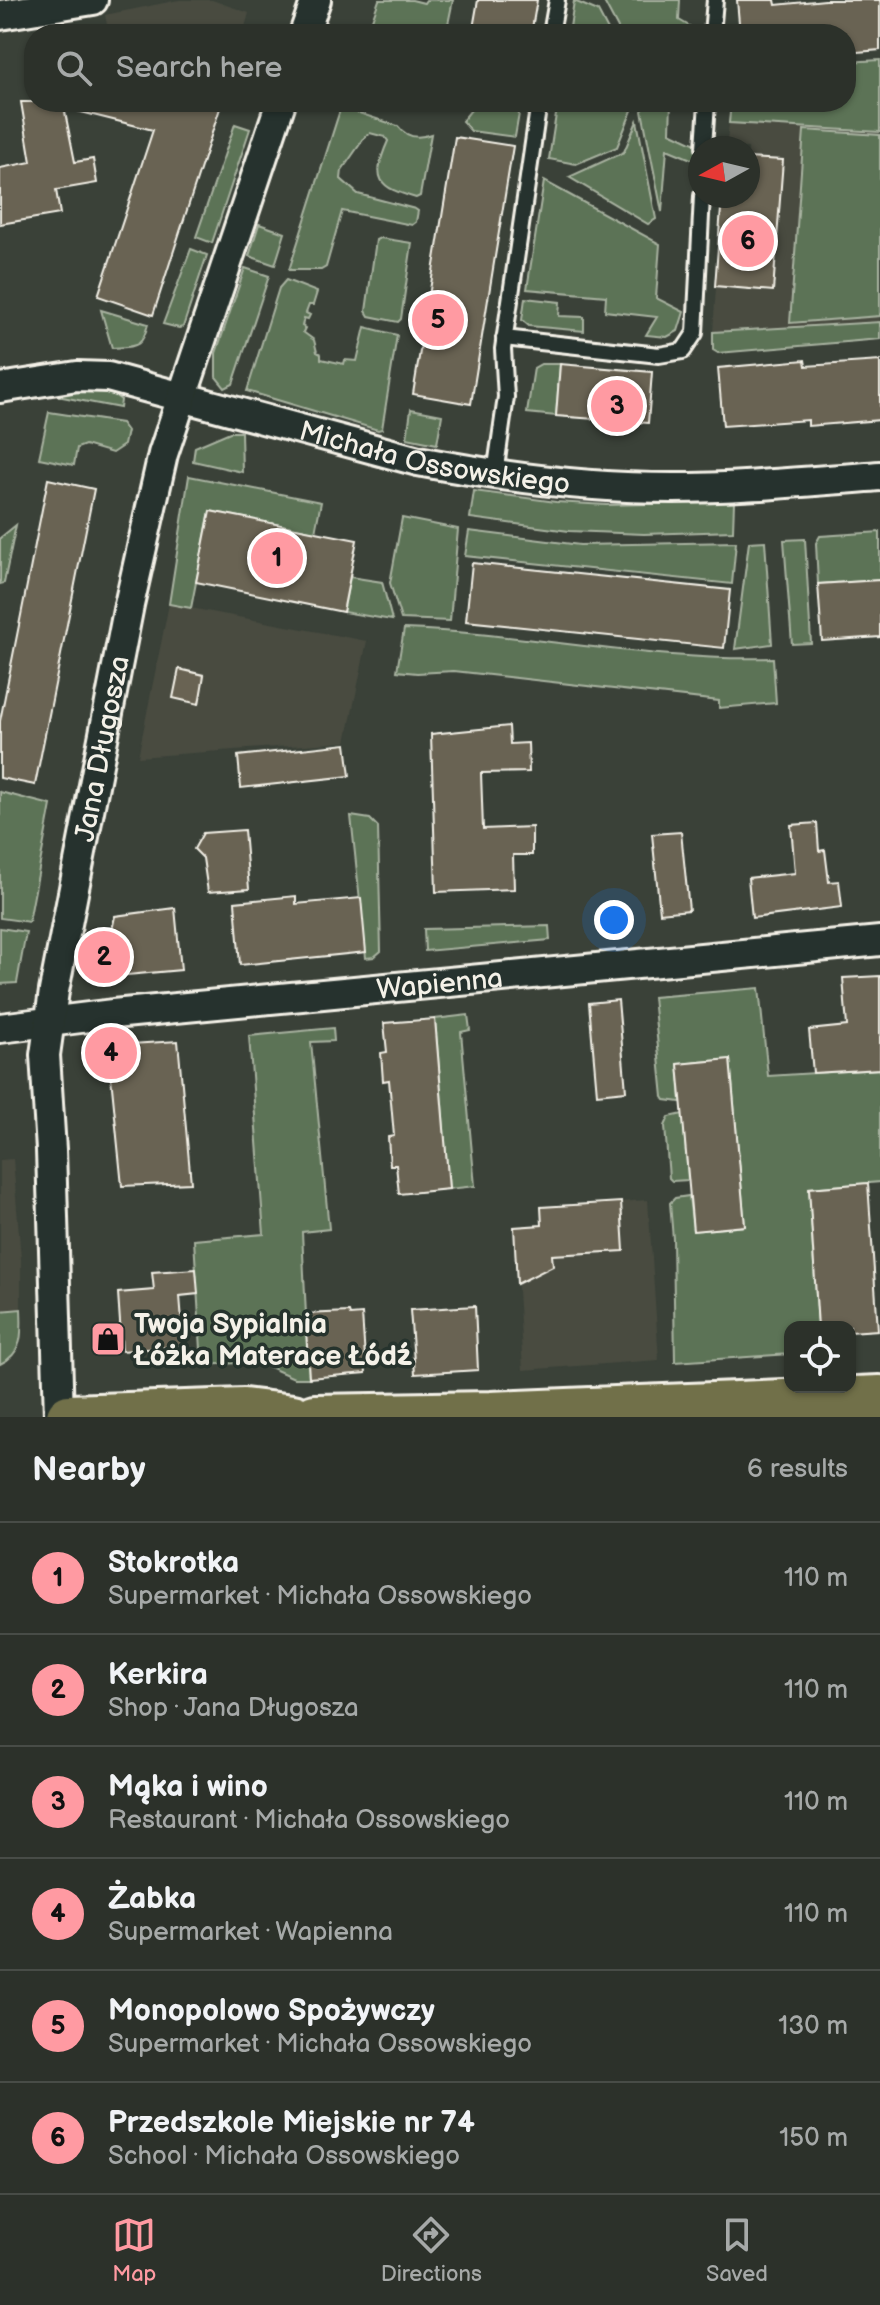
<!DOCTYPE html>
<html lang="en">
<head>
<meta charset="utf-8">
<style>
  body { margin:0; font-family:"Balsamiq Sans",sans-serif; background:#343932; color:#f1f3f6 }
  .controls { position:absolute; right:24px; bottom:24px; display:grid; overflow:hidden; border-radius:16px; box-shadow:0 2px 6px #0004 }
  .controls button { width:72px; height:72px; display:grid; place-items:center; padding:0; border:0; border-bottom:2px solid #484c47; background:#2c312a; color:#f1f3f6; font:40px sans-serif }
  .compass { position:absolute; left:688px; top:136px; width:72px; height:72px; border-radius:50%; background:#2c312a; box-shadow:0 2px 6px #0004; rotate:262deg }
  .you { position:absolute; left:614px; top:920px; width:28px; height:28px; margin:-20px; border:6px solid #fff; border-radius:50%; background:#1a73e8; box-shadow:0 0 0 12px #1a73e833 }
  .badge { display:grid; place-items:center; width:52px; height:52px; border-radius:50%; background:#ff9aa2; color:#111; font-size:26px; font-weight:700 }
  .pin { position:absolute; translate:-50% -50%; border:4px solid #fff; box-shadow:0 2px 8px #0006 }
  .list { margin:0; padding:0; list-style:none }
  h2 { display:flex; justify-content:space-between; align-items:center; height:104px; margin:0; padding:0 32px; font-size:34px }
  h2 small { font-size:26px; font-weight:400; color:#a6a9a8 }
  .list li { display:grid; grid-template-columns:52px 1fr auto; gap:24px; align-items:center; box-sizing:border-box; height:112px; padding:0 32px; border-top:2px solid #484c47 }
  .list b { display:block; font-size:30px; white-space:nowrap }
  .list p { margin:0; font-size:26px; white-space:nowrap; color:#a6a9a8 }
  .list em { font-size:26px; font-style:normal; color:#a6a9a8 }
  .icon { flex:none; width:44px; height:44px; fill:none; stroke:currentColor; stroke-width:2; stroke-linecap:round; stroke-linejoin:round }
  .map { position:relative; flex:none; width:880px; height:1417px; overflow:hidden }
  .search { position:absolute; background:#2c312a; box-shadow:0 2px 6px #0004; left:24px; right:24px; top:24px; height:88px; display:flex; align-items:center; gap:20px; box-sizing:border-box; padding:0 28px; border-radius:32px; color:#a6a9a8; font-size:30px }
  .sheet { height:776px; background:#2c312a }
  nav { display:flex; justify-content:space-around; align-items:center; box-sizing:border-box; height:112px; border-top:2px solid #484c47; background:#2c312a; font-size:22px; color:#a6a9a8 }
  nav a { display:grid; justify-items:center; gap:4px }
  nav .on { color:#ff9aa2 }
  .map>svg:first-child { display:block }
  .built { fill:#484b40 }
  .green { fill:#5c7357; stroke:#a8b2a0; stroke-width:2 }
  .building { fill:#696352; stroke:#f4f1e8; stroke-width:2 }
  .lines { fill:none; stroke-linecap:round; stroke-linejoin:round }
  .lane-casing { stroke:#f4f1e8; stroke-width:20 }
  .street-casing { stroke:#f4f1e8; stroke-width:34 }
  .primary-casing { stroke:#f4f1e8; stroke-width:50 }
  .lane { stroke:#26332d; stroke-width:14 }
  .street { stroke:#26332d; stroke-width:28 }
  .primary { stroke:#71704a; stroke-width:44 }
  .labels { text-anchor:middle; stroke-width:7; stroke-linejoin:round; paint-order:stroke }
  .street-label { font-size:28px; fill:#f4f1e8; stroke:#26332d }
  .poi-label { font-size:28px; font-weight:bold; fill:#f4f1e8; stroke:#26332d; text-anchor:start }
</style>
</head>
<body>
<div class="map">
<svg width="880" height="1417" viewBox="0 0 880 1417">
  <rect width="100%" height="100%" fill="#3a4138"/>
  <filter id="ink" filterUnits="userSpaceOnUse"><feTurbulence type="fractalNoise" baseFrequency=".0125" numOctaves="2"/><feDisplacementMap in="SourceGraphic" scale="16" xChannelSelector="R" yChannelSelector="G"/><feConvolveMatrix kernelMatrix="1 2 1 2 8 2 1 2 1" color-interpolation-filters="sRGB"/></filter>
  <g filter="url(#ink)">
    <!-- built -->
    <g class="built">
      <polygon points="179,0 212,0 249,13 243,34 109,34 105,15"/>
      <polygon points="729,123 880,132 880,322 713,332 722,196 748,196 748,148 726,148"/>
      <polygon points="169,604 367,641 346,742 138,757"/>
      <polygon points="13,1159 21,1259 21,1309 0,1311 0,1160"/>
      <polygon points="648,1200 659,1360 523,1370 514,1227 542,1225 541,1207"/>
    </g>
    <!-- green -->
    <g class="green">
      <polygon points="379,0 412,0 424,3 426,0 453,0 446,34 382,34 373,31 371,23"/>
      <polygon points="603,0 680,0 679,20 703,34 621,34"/>
      <polygon points="574,1 598,11 610,34 569,34"/>
      <polygon points="880,60 880,132 729,123 731,102 846,102 846,62"/>
      <polygon points="473,102 521,102 515,137 471,131 462,121 471,110"/>
      <polygon points="558,102 631,102 633,108 617,147 576,164 549,159"/>
      <polygon points="648,102 671,102 670,132 698,145 696,161 667,149 662,212 642,111"/>
      <path d="M341 107 398 126C406 137 418 139 431 134L420 196 416 198C378 187 371 180 388 141L385 137 370 133 365 137 342 170 341 179 358 194 415 209 418 211 416 222 412 225 342 211 326 267 321 270H289Z"/>
      <polygon points="637,121 656,219 648,224 569,177 624,152"/>
      <polygon points="235,124 250,129 212,243 196,237"/>
      <polygon points="804,130 880,135 880,316 790,323"/>
      <polygon points="544,181 660,244 656,298 684,312 678,331 667,337 646,335 657,317 605,311 606,296 527,289"/>
      <polygon points="259,224 285,233 275,265 249,256"/>
      <polygon points="380,238 412,243 401,319 398,322 369,316 366,311 376,240"/>
      <polygon points="191,249 207,255 183,327 179,328 163,324"/>
      <polygon points="245,268 269,276 233,384 225,388 216,377 216,353"/>
      <polygon points="286,280 317,292 313,305 309,305 306,313 310,315 308,319 304,318 302,326 305,328 303,332 314,340 317,352 321,354 321,359 344,364 345,360 357,361 365,327 397,335 382,429 378,430 247,391 279,288"/>
      <polygon points="525,298 560,302 559,316 584,317 584,331 529,326 522,320"/>
      <path d="M101 310 148 324C142 349 136 346 112 348Z"/>
      <polygon points="880,322 880,339 718,353 713,350 713,332"/>
      <polygon points="541,364 560,364 556,416 527,413 534,368"/>
      <polygon points="90,390 113,394 121,400 120,408 57,396"/>
      <polygon points="411,409 442,415 437,444 407,438"/>
      <polygon points="49,412 121,423 127,431 124,445 112,453 85,445 77,448 74,465 39,458"/>
      <polygon points="230,432 241,432 242,472 193,461 195,447"/>
      <polygon points="189,476 321,502 315,532 210,511 191,608 169,604"/>
      <polygon points="474,491 556,502 606,505 734,502 733,531 644,534 569,531 470,518"/>
      <polygon points="402,518 458,529 450,621 401,619 390,583"/>
      <polygon points="16,525 4,583 0,584 0,538"/>
      <polygon points="469,531 580,545 736,542 732,584 465,556"/>
      <polygon points="880,532 880,580 818,584 816,543 820,536"/>
      <polygon points="805,539 811,643 792,644 784,540"/>
      <polygon points="765,541 772,644 735,649 749,542"/>
      <polygon points="350,577 382,582 392,620 343,612"/>
      <path d="M404 629C527 633 650 662 773 658L776 703 719 708V701L454 671 417 673 397 671Z"/>
      <polygon points="0,792 51,805 29,922 0,918"/>
      <polygon points="351,816 370,819 378,827 381,951 374,957 366,958"/>
      <polygon points="549,926 550,940 425,951 424,929"/>
      <polygon points="0,928 26,932 17,983 0,984"/>
      <polygon points="759,988 768,1076 880,1069 880,1182 809,1188 818,1327 790,1327 790,1354 675,1362 673,1239 670,1203 675,1198 689,1196 693,1231 745,1226 730,1059 678,1064 681,1102 665,1100 663,1097 653,997"/>
      <polygon points="468,1015 470,1030 461,1032 475,1186 449,1189 435,1019"/>
      <polygon points="333,1028 334,1041 311,1042 329,1229 302,1232 309,1378 294,1378 258,1362 202,1365 194,1240 264,1234 249,1036"/>
      <polygon points="683,1114 688,1180 672,1181 669,1178 665,1126 669,1117"/>
      <path d="M21 1309C22 1332 24 1353 0 1364V1311Z"/>
    </g>
    <!-- building -->
    <g class="building">
      <polygon points="478,0 537,0 531,34 472,34"/>
      <polygon points="737,0 775,0 776,5 825,0 880,0 880,50 846,53 846,34 740,34"/>
      <polygon points="21,102 63,102 75,162 93,159 97,183 56,190 60,214 0,224 0,168 31,162"/>
      <polygon points="78,102 222,102 153,315 98,296 153,130 77,111"/>
      <polygon points="455,137 513,146 471,404 413,394"/>
      <polygon points="748,158 783,160 773,291 715,286 722,196 748,196"/>
      <polygon points="805,360 806,366 880,361 880,420 808,426 808,420 723,426 718,368"/>
      <polygon points="560,364 652,372 648,423 556,416"/>
      <polygon points="48,479 94,489 35,785 0,778 0,721"/>
      <polygon points="210,511 357,540 343,612 196,582"/>
      <polygon points="472,563 730,590 724,648 466,621"/>
      <polygon points="880,580 880,637 822,641 818,584"/>
      <polygon points="179,669 204,675 199,704 173,698"/>
      <polygon points="509,726 510,744 528,743 529,772 481,773 483,829 532,827 532,855 513,855 514,889 436,892 431,734"/>
      <polygon points="346,744 350,776 241,788 238,756"/>
      <polygon points="817,823 819,851 825,850 829,882 839,881 842,907 752,918 748,878 795,873 791,825"/>
      <polygon points="244,830 249,889 208,892 203,858 194,849 203,833"/>
      <polygon points="681,832 689,910 660,913 652,834"/>
      <polygon points="296,896 296,904 361,898 366,952 240,965 235,902"/>
      <polygon points="175,908 181,970 116,976 104,968 115,916"/>
      <polygon points="880,976 880,1069 813,1073 809,1030 847,1026 843,978"/>
      <polygon points="618,1000 626,1091 597,1094 589,1003"/>
      <polygon points="435,1019 449,1189 399,1194 396,1165 390,1165 388,1137 394,1136 389,1080 383,1081 381,1053 387,1052 384,1023"/>
      <polygon points="178,1041 191,1183 122,1186 109,1057 115,1045"/>
      <polygon points="730,1059 745,1226 693,1231 678,1064"/>
      <polygon points="868,1183 878,1330 850,1332 850,1327 818,1327 809,1188"/>
      <polygon points="621,1202 624,1251 552,1255 553,1266 517,1284 514,1227 542,1225 541,1207"/>
      <polygon points="196,1269 198,1294 180,1296 184,1346 122,1351 118,1293 154,1290 152,1272"/>
      <polygon points="475,1306 478,1370 415,1374 410,1310"/>
      <polygon points="349,1312 350,1315 362,1314 366,1373 309,1378 305,1314"/>
    </g>
    <g class="lines">
      <defs>
        <g id="lane">
          <polyline points="551,34 557,0"/>
          <polyline points="712,34 715,0"/>
          <polyline points="704,148 707,102"/>
          <polyline points="504,338 659,355 683,351 695,333 702,196"/>
          <polyline points="495,474 506,397 503,349 539,102"/>
        </g>
        <g id="street">
          <polyline points="0,15 93,0"/>
          <polyline points="304,34 316,0"/>
          <path id="s1" d="M0 388 77 376 108 377 418 461C502 477 587 488 673 488 742 488 811 481 880 476"/>
          <path id="s2" d="M0 1028 113 1014 880 941"/>
          <path id="s3" d="M59 1417 51 1150 45 1055 54 991 129 605 163 454 281 102"/>
        </g>
        <g id="primary">
          <polyline points="69,1417 244,1411 293,1417"/>
          <polyline points="315,1417 491,1414 880,1398"/>
        </g>
      </defs>
      <!-- lane casing -->
      <use href="#lane" class="lane-casing"/>
      <!-- street casing -->
      <use href="#street" class="street-casing"/>
      <!-- primary casing -->
      <use href="#primary" class="primary-casing"/>
      <!-- lane -->
      <use href="#lane" class="lane"/>
      <!-- street -->
      <use href="#street" class="street"/>
      <!-- primary -->
      <use href="#primary" class="primary"/>
    </g>
  </g>
  <!-- icons -->
  <defs>
    <symbol id="shop-square" viewBox="-11 -11 22 22"><rect x="-9" y="-9" width="18" height="18" rx="4" fill="#ff9aa2" stroke="#26332d"/><path d="M-5-2.5h2.3a2.7 3.5 0 0 1 5.4 0H5L5.5 6h-11ZM-1.5-2.5h3a1.5 2.3 0 0 0-3 0Z" fill="#111"/></symbol>
  </defs>
  <g fill-rule="evenodd">
    <use href="#shop-square" x="88" y="1319" width="40" height="40"/>
  </g>
  <g class="labels">
    <!-- street labels -->
    <g class="street-label">
      <text dy="10" stroke="none"><textPath href="#s1" startOffset="446">Michała Ossowskiego</textPath></text>
      <text dy="10" stroke="none"><textPath href="#s3" startOffset="674">Jana Długosza</textPath></text>
      <text dy="10" stroke="none"><textPath href="#s2" startOffset="442">Wapienna</textPath></text>
    </g>
    <!-- poi labels -->
    <g class="poi-label">
      <text x="134" y="1333">Twoja Sypialnia<tspan x="134" dy="32">Łóżka Materace Łódź</tspan></text>
    </g>
  </g>
</svg>
<div class="controls">
<button><svg class="icon" aria-label="locate" viewBox="0 0 24 24"><circle cx="12" cy="12" r="6"/><path d="M12 2v4M12 18v4M2 12h4M18 12h4"/></svg></button>
</div>
<svg class="compass" viewBox="-18 -18 36 36"><path d="M0-13l5 13h-10z" fill="#e53935"/><path d="M0 13l5-13h-10z" fill="#a6a9a8"/></svg>
<div class="you"></div>
<div class="pin badge" style="left:277px;top:558px">1</div>
<div class="pin badge" style="left:104px;top:957px">2</div>
<div class="pin badge" style="left:617px;top:406px">3</div>
<div class="pin badge" style="left:111px;top:1053px">4</div>
<div class="pin badge" style="left:438px;top:320px">5</div>
<div class="pin badge" style="left:748px;top:241px">6</div>
<div class="search"><svg class="icon" aria-label="search" viewBox="0 0 24 24"><circle cx="10" cy="10" r="6"/><path d="M15 15l6 6"/></svg>Search here</div>
</div>
<section class="sheet">
<h2>Nearby<small>6 results</small></h2>
<ul class="list">
<li><span class="badge">1</span><div><b>Stokrotka</b><p>Supermarket · Michała Ossowskiego</p></div><em>110 m</em></li>
<li><span class="badge">2</span><div><b>Kerkira</b><p>Shop · Jana Długosza</p></div><em>110 m</em></li>
<li><span class="badge">3</span><div><b>Mąka i wino</b><p>Restaurant · Michała Ossowskiego</p></div><em>110 m</em></li>
<li><span class="badge">4</span><div><b>Żabka</b><p>Supermarket · Wapienna</p></div><em>110 m</em></li>
<li><span class="badge">5</span><div><b>Monopolowo Spożywczy</b><p>Supermarket · Michała Ossowskiego</p></div><em>130 m</em></li>
<li><span class="badge">6</span><div><b>Przedszkole Miejskie nr 74</b><p>School · Michała Ossowskiego</p></div><em>150 m</em></li>
</ul>
</section>
<nav>
<a class="on"><svg class="icon" aria-label="map" viewBox="0 0 24 24"><path d="M3 6l6-2 6 2 6-2v14l-6 2-6-2-6 2zM9 4v14M15 6v14"/></svg>Map</a>
<a><svg class="icon" aria-label="directions" viewBox="0 0 24 24"><path d="M12 3l9 9-9 9-9-9zM9 14v-3h6M13 9l2 2-2 2"/></svg>Directions</a>
<a><svg class="icon" aria-label="saved" viewBox="0 0 24 24"><path d="M7 4h10v16l-5-4-5 4z"/></svg>Saved</a>
</nav>
</body>
</html>
